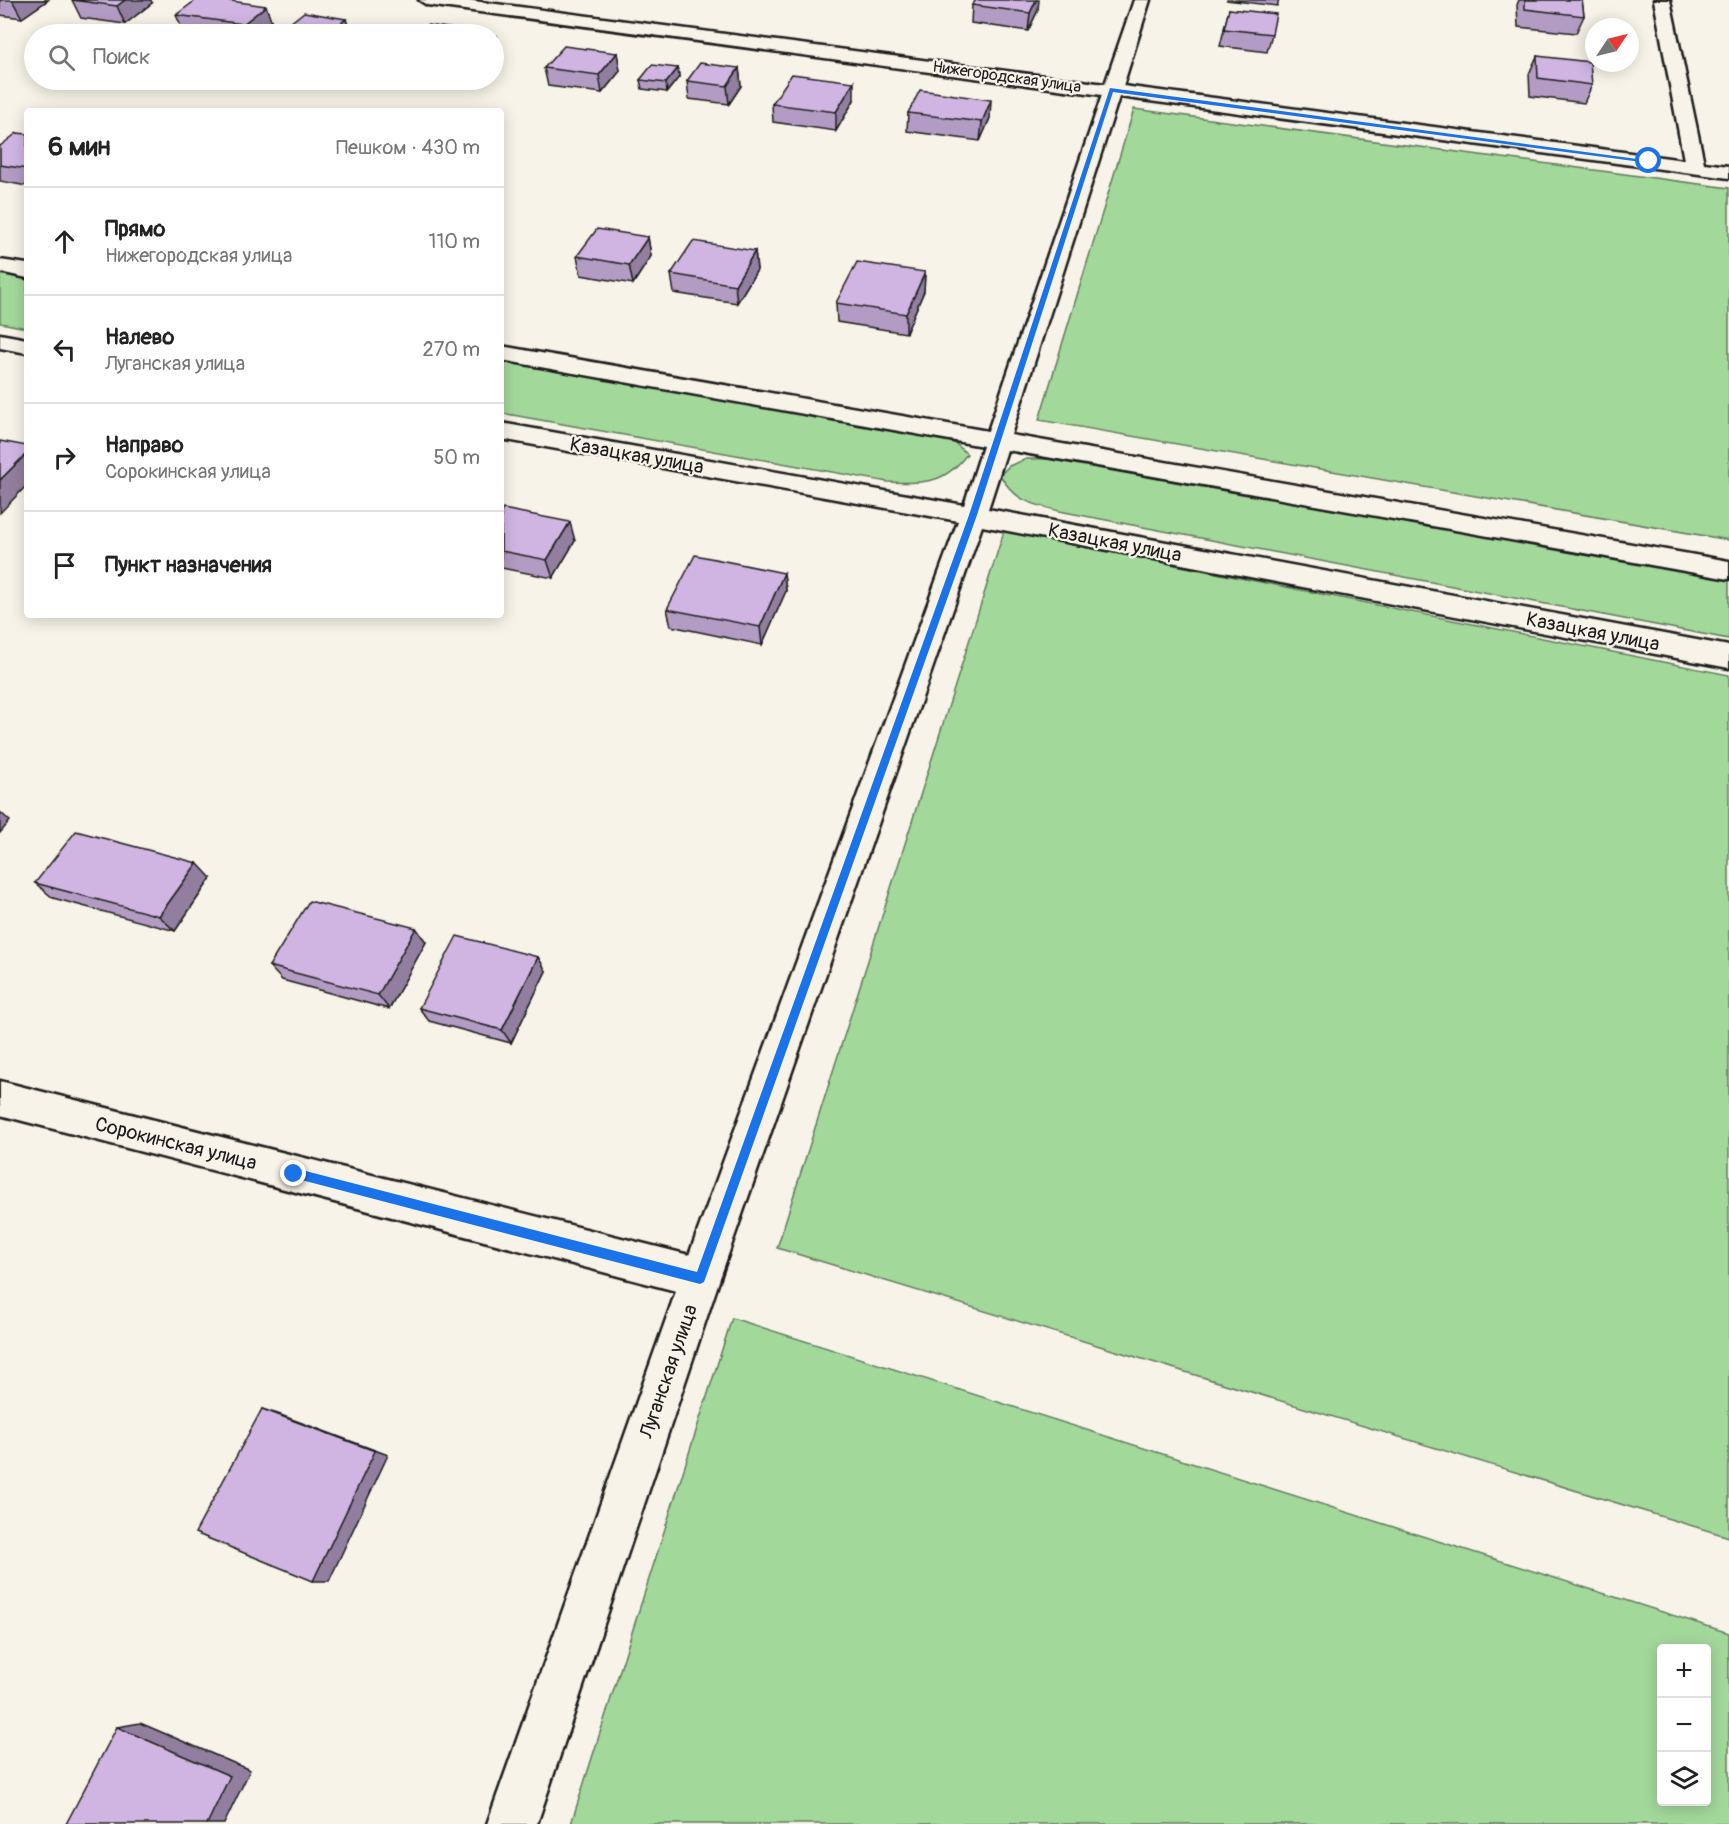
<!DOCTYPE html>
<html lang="ru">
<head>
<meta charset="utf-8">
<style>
  body { margin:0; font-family:Pangolin,sans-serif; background:#f2f2f2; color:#222 }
  .controls { position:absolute; right:18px; bottom:18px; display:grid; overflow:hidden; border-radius:6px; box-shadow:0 3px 15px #0003 }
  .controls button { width:54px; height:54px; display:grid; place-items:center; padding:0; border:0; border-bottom:2px solid #e0e0e0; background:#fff; color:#222; font:30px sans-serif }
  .compass { position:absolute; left:1585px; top:18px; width:54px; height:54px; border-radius:50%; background:#fff; box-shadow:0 3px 15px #0003; rotate:55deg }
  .stop { position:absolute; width:18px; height:18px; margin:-14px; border:4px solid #1a73e8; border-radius:50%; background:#fff }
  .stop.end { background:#1a73e8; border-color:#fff; box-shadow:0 2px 6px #0008 }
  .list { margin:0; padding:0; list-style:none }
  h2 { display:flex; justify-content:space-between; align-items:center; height:78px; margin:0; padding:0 24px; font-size:26px }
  h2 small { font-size:20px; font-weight:400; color:#767676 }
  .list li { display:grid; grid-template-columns:39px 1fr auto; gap:18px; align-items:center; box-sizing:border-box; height:108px; padding:0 24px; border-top:2px solid #e0e0e0 }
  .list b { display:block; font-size:22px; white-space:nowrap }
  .list p { margin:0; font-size:20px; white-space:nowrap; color:#767676 }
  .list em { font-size:20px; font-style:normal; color:#767676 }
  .icon { flex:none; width:33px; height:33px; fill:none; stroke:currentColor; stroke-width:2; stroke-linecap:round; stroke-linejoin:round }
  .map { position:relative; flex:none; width:1729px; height:1824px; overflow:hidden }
  .search { position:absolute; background:#fff; box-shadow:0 3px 15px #0003; left:24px; top:24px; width:480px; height:66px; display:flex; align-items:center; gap:15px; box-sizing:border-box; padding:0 21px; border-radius:33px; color:#767676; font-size:22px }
  .panel { position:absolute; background:#fff; box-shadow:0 3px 15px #0003; left:24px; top:108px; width:480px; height:510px; border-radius:6px }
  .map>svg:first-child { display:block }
  .green { fill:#a3d89b; stroke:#607a5c; stroke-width:1.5; fill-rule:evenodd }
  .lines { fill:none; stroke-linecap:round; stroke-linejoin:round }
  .minor-casing { stroke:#1c1c1c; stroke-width:5 }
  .minor { fill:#f7f3e8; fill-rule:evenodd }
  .wall { fill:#b39cc3; stroke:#1c1c1c; stroke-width:1.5 }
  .shaded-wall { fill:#927f9f; stroke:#1c1c1c; stroke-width:1.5 }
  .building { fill:#d0b5e3; stroke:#1c1c1c; stroke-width:1.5 }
  .route { fill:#1a73e8 }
  .labels { text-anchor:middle; stroke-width:4.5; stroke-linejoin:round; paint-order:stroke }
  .far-street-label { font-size:16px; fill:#1c1c1c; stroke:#f7f3e8 }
  .street-label { font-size:20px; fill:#1c1c1c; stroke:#f7f3e8 }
</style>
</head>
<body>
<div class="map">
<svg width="1729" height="1824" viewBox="0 0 1729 1824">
  <rect width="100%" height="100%" fill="#f7f3e8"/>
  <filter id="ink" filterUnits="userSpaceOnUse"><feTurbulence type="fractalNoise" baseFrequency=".0167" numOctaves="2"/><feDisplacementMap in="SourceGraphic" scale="12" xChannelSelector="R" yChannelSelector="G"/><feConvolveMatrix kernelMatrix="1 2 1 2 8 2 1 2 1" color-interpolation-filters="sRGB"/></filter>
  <g filter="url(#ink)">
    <!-- green -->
    <g class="green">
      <polygon points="1134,109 1729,188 1729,540 1039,420"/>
      <polygon points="0,274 27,279 27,328 0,323"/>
      <path d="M501 361 933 436 956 444 967 454C944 485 924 483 888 482L501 413Z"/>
      <path d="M1026 459H1056L1729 579V639L1059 511C1030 503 1016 502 1000 475L1009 466Z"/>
      <polygon points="1004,531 1729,675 1729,1537 777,1248"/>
      <path d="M732 1318 1729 1633V1824H571ZM1706 1648V1802H1662V1648Z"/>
    </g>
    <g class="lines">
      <defs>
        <g id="minor">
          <polygon points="419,0 466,0 1105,84 1134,0 1150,0 1123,86 1684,160 1654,0 1670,0 1704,163 1729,166 1729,178 1119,97 1011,435 1729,561 1729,579 1007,450 988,509 1729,646 1729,668 982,526 720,1278 537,1824 487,1824 676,1291 0,1115 0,1081 689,1255 958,521 501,439 501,423 964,505 983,446 501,360 501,346 988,431 1102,95 427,5"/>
          <polygon points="0,260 27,264 27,278 0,272"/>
          <polygon points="0,334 27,339 27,353 0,348"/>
        </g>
      </defs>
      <!-- minor casing -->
      <use href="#minor" class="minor-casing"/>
      <!-- minor -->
      <use href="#minor" class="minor"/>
    </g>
    <!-- wall -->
    <g class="wall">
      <polygon points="0,0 48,0 22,18 0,15"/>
      <polygon points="72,0 152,3 125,24 81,18"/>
      <polygon points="1226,0 1279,0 1277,6"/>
      <polygon points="1519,0 1582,0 1584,16 1576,33 1518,27 1517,5"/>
      <polygon points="972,5 1038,10 1028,31 971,23"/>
      <polygon points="266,6 272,23 259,34 196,34 184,33 176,15"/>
      <polygon points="1229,9 1272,34 1267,52 1220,46"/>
      <polygon points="280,31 351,34 282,34"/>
      <polygon points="617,53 620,71 602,93 548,86 544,68"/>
      <polygon points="1537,56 1592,85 1584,103 1530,96 1529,74"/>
      <polygon points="678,68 679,77 667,92 642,89 640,80"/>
      <polygon points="739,68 741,86 729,104 689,99 687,81"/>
      <polygon points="854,100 836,131 773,122 772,104"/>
      <polygon points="908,113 990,118 980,141 907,131"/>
      <polygon points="27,134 27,186 0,181 0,146"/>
      <polygon points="648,237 651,256 633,284 581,275 577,256"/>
      <polygon points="755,251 757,270 737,303 674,293 671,274"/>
      <polygon points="925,272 924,291 906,333 837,322 836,303"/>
      <polygon points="501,512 575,541 553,578 501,568"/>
      <polygon points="784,573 786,591 762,645 671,626 667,609"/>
      <polygon points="211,878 175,931 53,898 35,883"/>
      <polygon points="416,928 426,942 389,1009 282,980 269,966"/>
      <polygon points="538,957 546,971 511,1043 429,1021 419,1008"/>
    </g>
    <!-- shaded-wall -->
    <g class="shaded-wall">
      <polygon points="12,0 48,0 22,18"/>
      <polygon points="125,0 151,0 152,3 125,24 117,6"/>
      <polygon points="1036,0 1039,0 1038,10 1028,31 1030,13"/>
      <polygon points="266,6 272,23 259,34 247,34 243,24"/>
      <polygon points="346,19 351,34 326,34"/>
      <polygon points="497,36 501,54 494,62 494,39"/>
      <polygon points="617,53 620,71 602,93 599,75"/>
      <polygon points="678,68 679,77 667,92 666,83"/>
      <polygon points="739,68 741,86 729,104 727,86"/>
      <polygon points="854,82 854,100 836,131 836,112"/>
      <polygon points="991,100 990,118 980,141 982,122"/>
      <polygon points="648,237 651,256 633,284 629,265"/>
      <polygon points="755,251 757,270 737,303 735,285"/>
      <polygon points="925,272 924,291 906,333 906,314"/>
      <polygon points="27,453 27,485 0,513 0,480"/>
      <polygon points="570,522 575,541 553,578 547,560"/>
      <polygon points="784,573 786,591 762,645 760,627"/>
      <polygon points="0,812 10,821 0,833"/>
      <polygon points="197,863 211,878 175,931 159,916"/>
      <polygon points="416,928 426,942 389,1009 378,995"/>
      <polygon points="538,957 546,971 511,1043 502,1030"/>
      <polygon points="262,1409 278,1414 388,1455 329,1581 313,1581"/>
      <polygon points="140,1723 250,1770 224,1824 207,1824 117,1727"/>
    </g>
    <!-- building -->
    <g class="building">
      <polygon points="72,0 125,0 117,6"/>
      <polygon points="196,0 224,0 266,6 243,24 176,15"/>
      <polygon points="976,0 1036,0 1030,13 972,5"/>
      <polygon points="1525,0 1582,0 1584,16 1525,9"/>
      <polygon points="1229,9 1276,14 1272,34 1224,29"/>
      <polygon points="304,12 346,19 326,34 305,34 280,31"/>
      <polygon points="427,25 489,34 417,34"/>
      <polygon points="564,46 617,53 599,75 544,68"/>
      <polygon points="1537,56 1590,62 1592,85 1538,78"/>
      <polygon points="700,63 739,68 727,86 687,81"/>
      <polygon points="652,65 678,68 666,83 640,80"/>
      <polygon points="792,74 854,82 836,112 772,104"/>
      <polygon points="920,90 991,100 982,122 908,113"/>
      <polygon points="17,133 27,134 27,169 0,165 0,146"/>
      <polygon points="597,229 648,237 629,265 577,256"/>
      <polygon points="693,241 755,251 735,285 671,274"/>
      <polygon points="857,262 925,272 906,314 836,303"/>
      <polygon points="0,441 27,446 27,453 0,480"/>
      <polygon points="503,509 570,522 547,560 501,551 501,512"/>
      <polygon points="695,555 784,573 760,627 667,609"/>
      <polygon points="76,831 197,863 159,916 35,883"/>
      <polygon points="309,901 416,928 378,995 269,966"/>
      <polygon points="457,936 538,957 502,1030 419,1008"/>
      <polygon points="262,1409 375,1451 313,1581 195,1533"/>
      <polygon points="117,1727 230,1776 207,1824 66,1824"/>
    </g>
  </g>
  <!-- route -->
  <polygon class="route" points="1110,88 1652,161 1649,163 1113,92 977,515 704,1282 700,1284 290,1177 288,1174 294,1168 697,1272 969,515"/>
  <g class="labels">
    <!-- far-street labels -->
    <g class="far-street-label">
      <text transform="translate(1007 76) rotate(8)" y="6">Нижегородская улица</text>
    </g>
    <!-- street labels -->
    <g class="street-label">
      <text transform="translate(637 455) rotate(10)" y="7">Казацкая улица</text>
      <text transform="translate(1115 542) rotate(11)" y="7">Казацкая улица</text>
      <text transform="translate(1593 631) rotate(11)" y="7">Казацкая улица</text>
      <text transform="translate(176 1143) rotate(14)" y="7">Сорокинская улица</text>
      <text transform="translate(668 1371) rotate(-71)" y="7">Луганская улица</text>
    </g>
  </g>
</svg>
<div class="controls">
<button>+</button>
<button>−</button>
<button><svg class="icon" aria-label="layers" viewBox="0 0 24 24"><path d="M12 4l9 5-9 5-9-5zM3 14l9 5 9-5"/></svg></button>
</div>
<svg class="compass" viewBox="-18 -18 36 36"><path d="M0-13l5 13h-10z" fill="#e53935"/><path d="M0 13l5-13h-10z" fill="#767676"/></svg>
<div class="stop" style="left:1649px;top:161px"></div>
<div class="stop end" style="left:294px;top:1174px"></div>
<div class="search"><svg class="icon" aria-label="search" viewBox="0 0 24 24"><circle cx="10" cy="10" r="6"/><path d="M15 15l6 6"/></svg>Поиск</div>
<section class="panel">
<h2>6 мин<small>Пешком · 430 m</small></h2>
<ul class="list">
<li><svg class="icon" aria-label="ahead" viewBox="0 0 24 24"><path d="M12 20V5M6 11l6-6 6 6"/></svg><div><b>Прямо</b><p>Нижегородская улица</p></div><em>110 m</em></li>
<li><svg class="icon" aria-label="left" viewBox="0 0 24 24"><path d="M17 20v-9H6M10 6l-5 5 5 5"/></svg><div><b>Налево</b><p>Луганская улица</p></div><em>270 m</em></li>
<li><svg class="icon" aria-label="right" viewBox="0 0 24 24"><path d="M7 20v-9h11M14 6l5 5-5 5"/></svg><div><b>Направо</b><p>Сорокинская улица</p></div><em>50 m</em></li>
<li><svg class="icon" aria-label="arrive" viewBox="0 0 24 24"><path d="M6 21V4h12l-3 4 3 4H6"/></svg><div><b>Пункт назначения</b></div></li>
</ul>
</section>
</div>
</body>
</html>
